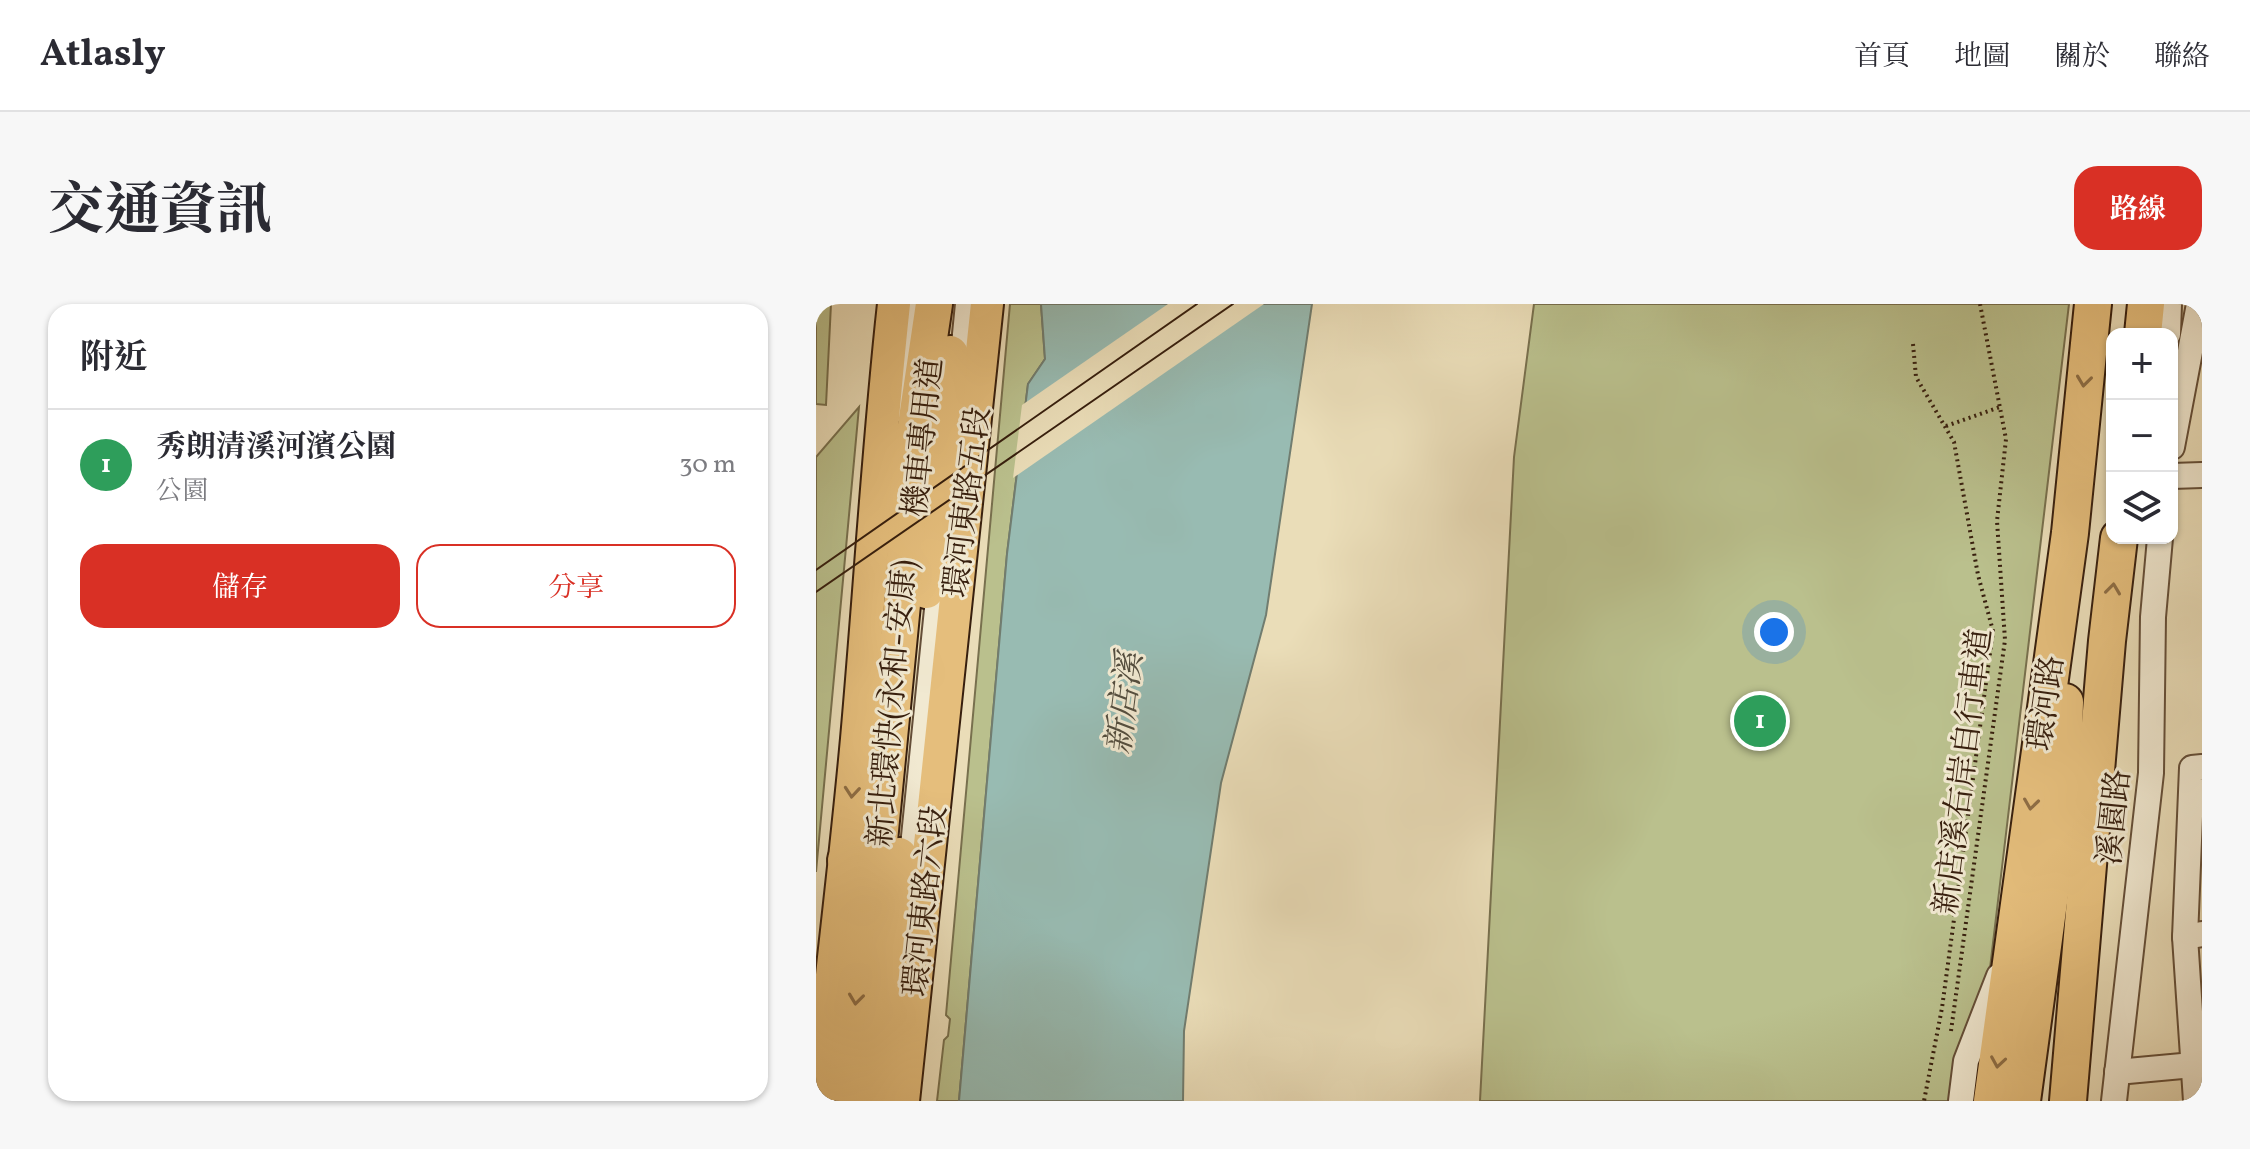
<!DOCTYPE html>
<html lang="zh-TW">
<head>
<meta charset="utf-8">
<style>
  body { margin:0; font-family:Vollkorn,"Noto Serif TC",serif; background:#f7f7f7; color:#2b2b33 }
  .controls { position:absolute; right:24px; top:24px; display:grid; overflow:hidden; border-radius:16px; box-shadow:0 2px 6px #0004 }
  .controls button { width:72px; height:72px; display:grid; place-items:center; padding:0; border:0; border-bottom:2px solid #e1e1e2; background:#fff; color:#2b2b33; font:40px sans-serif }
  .you { position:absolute; left:958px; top:328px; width:28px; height:28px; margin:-20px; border:6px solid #fff; border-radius:50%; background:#1a73e8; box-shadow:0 0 0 12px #1a73e833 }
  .badge { display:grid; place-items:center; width:52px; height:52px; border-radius:50%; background:#d93025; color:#fff; font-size:26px; font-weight:700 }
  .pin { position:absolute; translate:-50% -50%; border:4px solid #fff; box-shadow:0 2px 8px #0006 }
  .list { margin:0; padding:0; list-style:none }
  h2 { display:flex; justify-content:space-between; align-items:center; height:104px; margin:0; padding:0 32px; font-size:34px }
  h2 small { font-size:26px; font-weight:400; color:#7c7c81 }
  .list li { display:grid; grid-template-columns:52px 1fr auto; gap:24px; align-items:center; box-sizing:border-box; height:112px; padding:0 32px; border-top:2px solid #e1e1e2 }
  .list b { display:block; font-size:30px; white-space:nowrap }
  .list p { margin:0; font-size:26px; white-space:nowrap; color:#7c7c81 }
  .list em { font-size:26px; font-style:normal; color:#7c7c81 }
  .actions { display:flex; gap:16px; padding:24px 32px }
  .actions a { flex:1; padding:18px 0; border:2px solid #d93025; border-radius:24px; text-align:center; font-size:28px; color:#d93025 }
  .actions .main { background:#d93025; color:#fff }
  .icon { flex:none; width:44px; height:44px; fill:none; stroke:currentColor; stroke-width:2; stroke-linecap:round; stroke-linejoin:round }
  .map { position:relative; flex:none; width:1386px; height:797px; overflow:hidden; border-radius:24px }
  header { display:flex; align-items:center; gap:48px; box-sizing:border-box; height:112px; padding:0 40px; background:#fff; border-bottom:2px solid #e1e1e2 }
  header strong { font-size:38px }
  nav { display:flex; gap:44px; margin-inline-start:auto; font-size:28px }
  .intro { display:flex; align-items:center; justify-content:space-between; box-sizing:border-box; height:192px; padding:0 48px }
  h1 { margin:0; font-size:56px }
  .button { padding:20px 36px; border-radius:24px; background:#d93025; color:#fff; font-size:28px; font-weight:700 }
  main { display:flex; gap:48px; padding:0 48px }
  aside { flex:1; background:#fff; border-radius:24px; box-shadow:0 2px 6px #0004 }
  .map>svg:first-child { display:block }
  .green { fill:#bac08d; stroke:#78704e; stroke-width:2 }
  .water { fill:#98bbb2; stroke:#717d70; stroke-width:2 }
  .pier { fill:#eaddb8 }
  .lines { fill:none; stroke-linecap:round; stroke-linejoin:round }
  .minor-casing { stroke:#644e38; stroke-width:28 }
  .major-casing { stroke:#371f0e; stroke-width:36 }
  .highway-casing { stroke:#371f0e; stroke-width:40 }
  .path { stroke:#371f0e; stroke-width:4; stroke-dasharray:2 4; stroke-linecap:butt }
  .minor { stroke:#f1e9d1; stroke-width:24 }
  .major { stroke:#e5be7c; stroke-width:32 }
  .highway { stroke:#e5be7c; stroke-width:36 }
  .tram { stroke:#371f0e; stroke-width:2 }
  .oneway { stroke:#8e6e45 }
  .labels { text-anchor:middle; stroke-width:6; stroke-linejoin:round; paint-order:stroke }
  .street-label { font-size:32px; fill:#371f0e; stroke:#f1e9d1 }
  .water-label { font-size:34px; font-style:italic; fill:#544e3f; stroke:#f1e9d1 }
</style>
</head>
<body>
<header>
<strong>Atlasly</strong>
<nav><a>首頁</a><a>地圖</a><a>關於</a><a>聯絡</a></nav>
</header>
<div class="intro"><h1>交通資訊</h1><a class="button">路線</a></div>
<main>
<aside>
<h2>附近<small></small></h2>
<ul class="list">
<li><span class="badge" style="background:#2e9e5b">1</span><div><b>秀朗清溪河濱公園</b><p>公園</p></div><em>30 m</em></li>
</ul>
<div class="actions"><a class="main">儲存</a><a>分享</a></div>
</aside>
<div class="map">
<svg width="1386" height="797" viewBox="0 0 1386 797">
  <rect width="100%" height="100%" fill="#eaddb8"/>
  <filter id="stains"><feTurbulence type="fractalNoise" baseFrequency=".0025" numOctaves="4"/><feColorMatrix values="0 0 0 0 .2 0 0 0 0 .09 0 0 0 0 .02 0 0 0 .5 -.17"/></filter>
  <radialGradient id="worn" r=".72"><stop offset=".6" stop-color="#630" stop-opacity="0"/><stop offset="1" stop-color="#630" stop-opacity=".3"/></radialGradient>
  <!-- green -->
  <g class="green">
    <polygon points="0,0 15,0 10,101 0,100"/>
    <polygon points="194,0 225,0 229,55 212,80 191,250 143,797 121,797 128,736 132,732 134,715 130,711"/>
    <polygon points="718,0 1253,0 1172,681 1135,797 664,797 698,153"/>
    <polygon points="43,103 0,568 0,153"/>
  </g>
  <!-- water -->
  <polygon class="water" points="225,0 496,0 450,311 405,479 368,727 367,797 143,797 191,250 212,80 229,55"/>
  <!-- pier -->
  <polygon class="pier" points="352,0 448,0 197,174 206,101"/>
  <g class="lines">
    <defs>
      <g id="minor">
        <polyline points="1352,30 1353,0"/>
        <polyline points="145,70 152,0"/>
        <polyline points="85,105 97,0"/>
        <polyline points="1356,143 1383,0"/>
        <polyline points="1356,172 1386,171"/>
        <polyline points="94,572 125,266"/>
        <polyline points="1369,633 1376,464 1386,463"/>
        <polyline points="1301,768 1377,761"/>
        <polyline points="1145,797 1150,757 1183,672"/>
        <polyline points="1298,797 1335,469 1337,313 1344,234"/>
        <polyline points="1380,797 1369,633 1386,630"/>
      </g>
      <g id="major">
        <path d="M2 797C15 676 30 556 41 435 54 290 62 145 78 0"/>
        <polyline points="87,797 171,0"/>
      </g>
      <g id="highway">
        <polyline points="1327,30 1330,0"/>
        <polyline points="110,286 134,50"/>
        <polyline points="30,556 48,613"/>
        <polyline points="28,797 49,618 62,547 87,290 94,162 118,0"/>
        <polyline points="58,797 83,552"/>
        <polyline points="1176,797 1254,229 1277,0"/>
        <polyline points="1206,797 1246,502 1249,398"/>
        <polyline points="1252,797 1291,337 1303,234"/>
      </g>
    </defs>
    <!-- minor casing -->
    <use href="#minor" class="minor-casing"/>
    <!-- major casing -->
    <use href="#major" class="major-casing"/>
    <!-- highway casing -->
    <use href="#highway" class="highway-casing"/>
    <!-- path -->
    <g class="path">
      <polyline points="1097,40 1100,73 1138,138 1162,271 1177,327 1126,704 1108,797"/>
      <polyline points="1130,122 1184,103"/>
      <polyline points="1135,727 1189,336 1181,217 1190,135 1164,0"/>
    </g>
    <!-- minor -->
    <use href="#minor" class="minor"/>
    <!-- major -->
    <use href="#major" class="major"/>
    <!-- highway -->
    <use href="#highway" class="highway"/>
    <!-- tram -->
    <g class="tram">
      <polyline points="0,266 381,0"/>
      <polyline points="0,288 417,0"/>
    </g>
  </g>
  <!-- one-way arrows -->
  <defs><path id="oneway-chevron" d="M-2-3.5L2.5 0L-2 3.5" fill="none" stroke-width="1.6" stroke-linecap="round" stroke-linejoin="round" transform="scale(2)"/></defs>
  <g class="oneway">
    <use href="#oneway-chevron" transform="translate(1268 77) rotate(97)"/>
    <use href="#oneway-chevron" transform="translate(1297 285) rotate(-83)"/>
    <use href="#oneway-chevron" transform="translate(36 488) rotate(95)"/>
    <use href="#oneway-chevron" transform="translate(1215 500) rotate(98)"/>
    <use href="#oneway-chevron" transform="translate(40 695) rotate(97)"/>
    <use href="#oneway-chevron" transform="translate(1182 758) rotate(99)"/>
  </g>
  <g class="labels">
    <!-- street labels -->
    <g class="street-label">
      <text transform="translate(106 133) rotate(-84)" y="11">機車專用道</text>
      <text transform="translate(150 198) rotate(-83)" y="11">環河東路五段</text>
      <text transform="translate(75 399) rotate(-85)" y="11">新北環快(永和-安康)</text>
      <text transform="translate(1229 399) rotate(-82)" y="11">環河路</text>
      <text transform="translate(1146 467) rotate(-83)" y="11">新店溪右岸自行車道</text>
      <text transform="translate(1297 513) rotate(-84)" y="11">溪園路</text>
      <text transform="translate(108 597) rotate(-84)" y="11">環河東路六段</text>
    </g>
    <!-- water labels -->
    <g class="water-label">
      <text transform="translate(307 399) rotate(-83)" y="12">新店溪</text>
    </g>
  </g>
  <rect width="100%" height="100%" filter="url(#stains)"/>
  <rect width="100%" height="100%" fill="url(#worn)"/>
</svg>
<div class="controls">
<button>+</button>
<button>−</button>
<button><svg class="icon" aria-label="layers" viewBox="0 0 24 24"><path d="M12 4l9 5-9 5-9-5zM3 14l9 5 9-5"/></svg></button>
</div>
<div class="you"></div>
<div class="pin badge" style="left:944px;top:417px;background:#2e9e5b">1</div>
</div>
</main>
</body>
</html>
